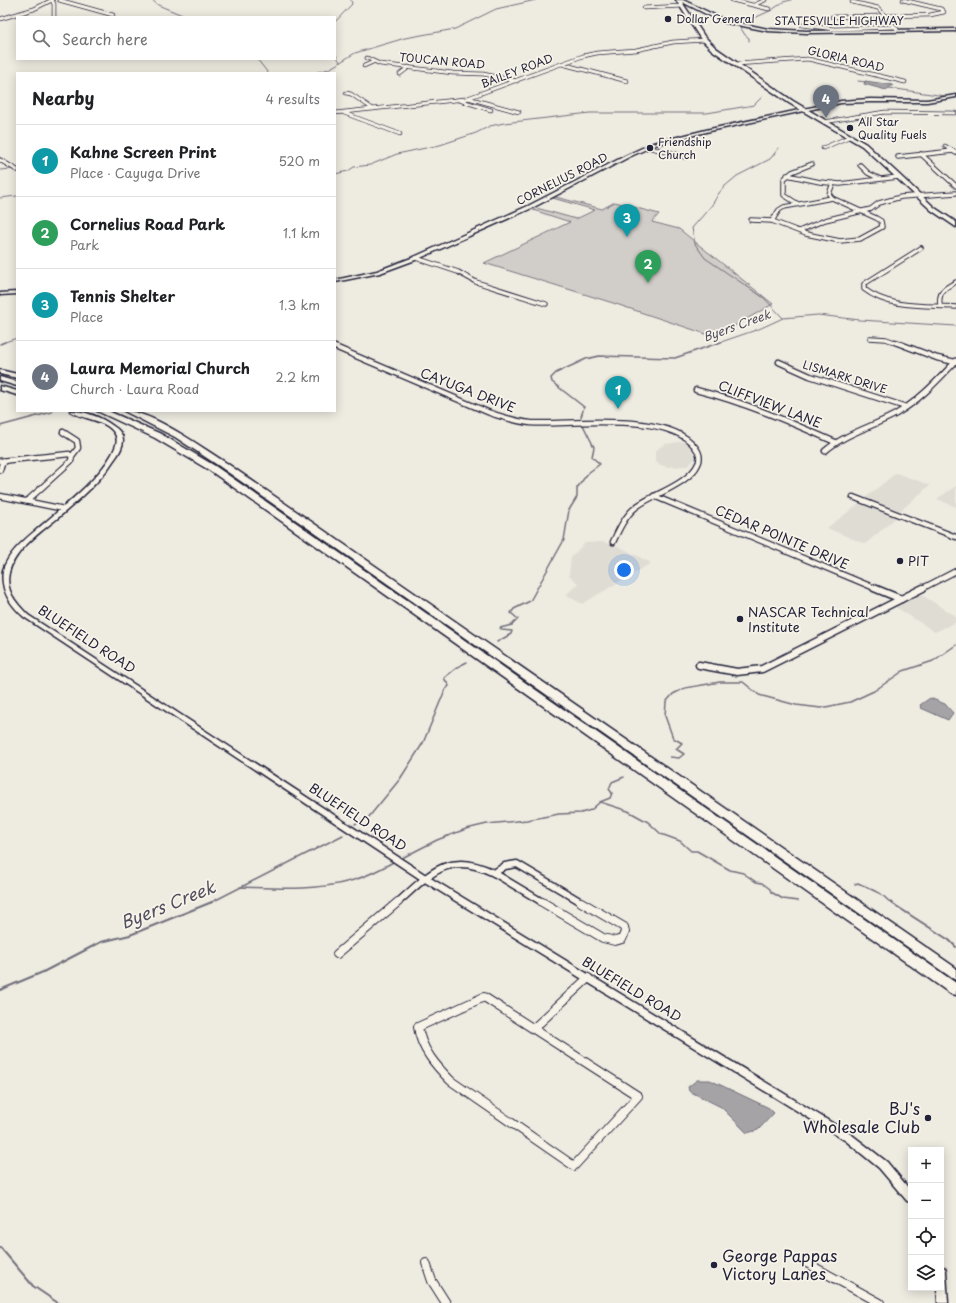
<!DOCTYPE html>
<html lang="en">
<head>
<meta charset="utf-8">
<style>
  body { margin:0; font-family:"Playpen Sans",sans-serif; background:#f6f6f6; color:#202124 }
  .controls { position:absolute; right:12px; bottom:12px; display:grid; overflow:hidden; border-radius:0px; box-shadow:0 2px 10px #0003 }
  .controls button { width:36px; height:36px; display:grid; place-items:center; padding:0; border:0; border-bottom:1px solid #e0e0e0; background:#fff; color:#202124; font:20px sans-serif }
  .you { position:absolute; left:624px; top:570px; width:14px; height:14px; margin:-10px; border:3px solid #fff; border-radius:50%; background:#1a73e8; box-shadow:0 0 0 6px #1a73e833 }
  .badge { display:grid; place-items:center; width:26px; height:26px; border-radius:50%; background:#d93025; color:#fff; font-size:13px; font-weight:700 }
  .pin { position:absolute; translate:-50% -33px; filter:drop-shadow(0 1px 2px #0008) }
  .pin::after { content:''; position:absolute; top:21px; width:14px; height:12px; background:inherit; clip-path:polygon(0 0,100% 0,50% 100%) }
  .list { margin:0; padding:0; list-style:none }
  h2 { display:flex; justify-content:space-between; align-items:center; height:52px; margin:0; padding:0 16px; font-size:17px }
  h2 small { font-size:13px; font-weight:400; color:#757577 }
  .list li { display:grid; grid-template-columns:26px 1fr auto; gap:12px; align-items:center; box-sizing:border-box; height:72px; padding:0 16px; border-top:1px solid #e0e0e0 }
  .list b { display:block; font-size:15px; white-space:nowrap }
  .list p { margin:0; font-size:13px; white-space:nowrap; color:#757577 }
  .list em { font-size:13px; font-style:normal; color:#757577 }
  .icon { flex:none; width:22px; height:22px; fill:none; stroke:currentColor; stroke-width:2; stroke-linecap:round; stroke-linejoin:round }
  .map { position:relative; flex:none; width:956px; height:1303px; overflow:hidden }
  .search { position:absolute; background:#fff; box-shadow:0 2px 10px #0003; left:16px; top:16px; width:320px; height:44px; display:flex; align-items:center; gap:10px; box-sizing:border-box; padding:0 14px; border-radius:0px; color:#757577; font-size:15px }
  .panel { position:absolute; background:#fff; box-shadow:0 2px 10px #0003; left:16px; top:72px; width:320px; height:340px; border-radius:0px }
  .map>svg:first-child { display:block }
  .built { fill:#dfdcd4 }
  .green { fill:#d1cdc9; stroke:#7a7882 }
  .water { fill:#a6a3a6; stroke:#716f7b }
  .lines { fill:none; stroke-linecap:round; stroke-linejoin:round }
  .stream-far2 { stroke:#716f7b; stroke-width:1 }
  .stream-far1 { stroke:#716f7b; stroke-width:1.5 }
  .stream { stroke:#716f7b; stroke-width:2 }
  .minor-far4-casing { stroke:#22223b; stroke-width:4.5 }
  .minor-far3-casing { stroke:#22223b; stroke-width:5.5 }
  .minor-far2-casing { stroke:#22223b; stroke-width:7 }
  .minor-far1-casing { stroke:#22223b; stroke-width:9 }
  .minor-casing { stroke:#22223b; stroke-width:10 }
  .tertiary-casing { stroke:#22223b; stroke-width:3 }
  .primary-casing { stroke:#22223b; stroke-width:3 }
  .motorway-casing { stroke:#22223b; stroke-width:3 }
  .minor-far4 { stroke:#f7f3e8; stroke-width:3 }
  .minor-far3 { stroke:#f7f3e8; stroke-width:3.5 }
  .minor-far2 { stroke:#f7f3e8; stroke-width:4.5 }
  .minor-far1 { stroke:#f7f3e8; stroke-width:6 }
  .minor { stroke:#f7f3e8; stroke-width:8 }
  .tertiary { fill:#f7f3e8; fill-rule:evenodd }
  .primary { fill:#f7f3e8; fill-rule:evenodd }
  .motorway { fill:#f7f3e8; fill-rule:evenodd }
  .poi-dot { fill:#22223b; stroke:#f7f3e8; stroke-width:1.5 }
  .labels { text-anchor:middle; stroke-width:3.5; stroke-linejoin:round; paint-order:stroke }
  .far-poi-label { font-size:11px; fill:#22223b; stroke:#f7f3e8; text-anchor:start }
  .far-street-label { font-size:11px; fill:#22223b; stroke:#f7f3e8 }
  .far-water-label { font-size:12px; font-style:italic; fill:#504f60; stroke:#f7f3e8 }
  .street-label { font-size:13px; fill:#22223b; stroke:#f7f3e8 }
  .poi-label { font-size:13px; fill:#22223b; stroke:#f7f3e8; text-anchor:start }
  .near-poi-label { font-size:16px; fill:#22223b; stroke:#f7f3e8; text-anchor:end }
  .near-water-label { font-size:17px; font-style:italic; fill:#504f60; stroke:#f7f3e8 }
</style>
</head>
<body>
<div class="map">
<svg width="956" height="1303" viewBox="0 0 956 1303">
  <rect width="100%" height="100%" fill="#eeebe1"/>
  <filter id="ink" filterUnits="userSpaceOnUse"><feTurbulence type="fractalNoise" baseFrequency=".025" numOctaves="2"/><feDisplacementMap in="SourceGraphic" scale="8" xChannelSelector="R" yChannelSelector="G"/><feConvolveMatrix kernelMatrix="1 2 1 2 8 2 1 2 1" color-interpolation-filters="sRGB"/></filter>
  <g filter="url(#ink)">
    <!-- built -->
    <g class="built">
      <polygon points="680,442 686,442 691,448 695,458 692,462 687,466 666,467 659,464 655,460 655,451 665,444"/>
      <polygon points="896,473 930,485 900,511 865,498"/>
      <polygon points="956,486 956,507 937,499"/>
      <polygon points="860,503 897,517 865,544 827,528"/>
      <polygon points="603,542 618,546 651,563 582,604 566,595 578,583 569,576 571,557 585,543"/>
      <polygon points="920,594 956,616 956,622 935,632 894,606"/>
    </g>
    <!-- green -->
    <polygon class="green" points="552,196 602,209 615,202 659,214 652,222 679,229 773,304 715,337 613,303 484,263 570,222 527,208 533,207 576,219 595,210 549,197"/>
    <!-- water -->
    <g class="water">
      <polygon points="865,81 893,85 886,90 864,84"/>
      <polygon points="930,698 945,704 953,713 948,720 921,708 920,705"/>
      <polygon points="697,1080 710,1080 769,1108 774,1113 758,1130 747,1133 721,1107 689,1091 688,1087"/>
    </g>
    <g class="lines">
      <!-- stream-far2 -->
      <g class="stream-far2">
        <polyline points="152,0 158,5 187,17"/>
        <polyline points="335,22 352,4 351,0"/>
        <polyline points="749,41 749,38 745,35 739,25 772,10 783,2 791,0"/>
        <polyline points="335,53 340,62"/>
        <polyline points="257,59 268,73"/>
        <polyline points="314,73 329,69 355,53 405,38 455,29 496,9 536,0"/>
        <polyline points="858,81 866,82"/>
        <polyline points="889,88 945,96"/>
        <polyline points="779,148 770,159 737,176 725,186 719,193 712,205 692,228 695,244 705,258 764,298 783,318"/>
        <polyline points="0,170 13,169"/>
        <polyline points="335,174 348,171 354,167 370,165 397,154 440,145 476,133 490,126 504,123 590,113 707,113 754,105 762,97"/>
        <polyline points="0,198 17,196"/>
        <polyline points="2,343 17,338"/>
        <polyline points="718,343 759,329 783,318 818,315 860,320 956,326"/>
      </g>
      <!-- stream-far1 -->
      <g class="stream-far1">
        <polyline points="0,344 5,342"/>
        <polyline points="581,417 584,407 552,382 551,378 556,373 586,359 599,356 675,358 721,342"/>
        <polyline points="0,426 52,412"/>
        <polyline points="497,642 511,634 512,631 502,630 500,628 512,625 518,619 511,613 514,609 530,601 564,540 569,510 577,497 577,488 588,473 600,464 592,457 594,447 583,425"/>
        <polyline points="670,757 679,758 684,754 676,749 682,743 673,738 665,716 666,702 673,694 685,688 720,682 743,682 759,695 796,705 821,708 850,702 874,691 903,671 933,661 956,645"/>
        <polyline points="600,802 628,811 648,822 661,834 680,841 691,851 697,851 730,870 743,873 756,882 762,883 770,889 771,892 783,899 798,901"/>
        <polyline points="355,824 368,818 400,779 423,743 445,690 449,686 444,678 459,666 467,662"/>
        <polyline points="400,859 437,840 466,829 487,824 527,820 559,814 581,813 591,810 600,802 610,798 612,793 609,789 612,782 624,777"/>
        <polyline points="855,884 858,883 881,894 891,903"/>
        <path d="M240 887C276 888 316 891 350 881 366 877 381 869 395 861"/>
        <polyline points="210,903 343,835"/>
      </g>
      <!-- stream -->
      <g class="stream">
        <polyline points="890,902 949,940 956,947"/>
        <polyline points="0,990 43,972 101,942 130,935 212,902"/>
        <polyline points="0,1247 33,1286 58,1303"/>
      </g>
      <defs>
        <g id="minor-far4">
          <polyline points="52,0 54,4 54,17"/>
          <polyline points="59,0 113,15"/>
          <polyline points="732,0 769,9"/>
          <polyline points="852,2 878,8 897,29"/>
          <polyline points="754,5 765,0"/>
          <polyline points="644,8 682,6"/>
          <polyline points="832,17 930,15 944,12 941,9 903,0"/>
          <polyline points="0,19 34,9 52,0"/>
          <polyline points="802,25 834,29 895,27"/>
          <polyline points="367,58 380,64 453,73 483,74 517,81"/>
          <polyline points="562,64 627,81"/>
          <polyline points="736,64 808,59 905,82"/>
          <polyline points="364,66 373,62"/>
          <polyline points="400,74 409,67"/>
          <polyline points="346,93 351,94 373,109"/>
          <polyline points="468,98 519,112"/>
          <polyline points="459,100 491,110"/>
          <polyline points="335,113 465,99 583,56 597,53 636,50 673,42 705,40"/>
          <polyline points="344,113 400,134"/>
          <polyline points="824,122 885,112 955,113"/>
          <polyline points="945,146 953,151"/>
          <polyline points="647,147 662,151"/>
          <polyline points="823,148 851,136"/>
        </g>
        <g id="minor-far3">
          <polyline points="659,150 686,157"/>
          <polyline points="951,150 956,153"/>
          <polyline points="921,154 956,186"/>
          <polyline points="898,157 953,151"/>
          <polyline points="0,160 17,170"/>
          <polyline points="860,165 868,173 880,179"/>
          <polyline points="787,175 820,182 840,184 898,177"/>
          <polyline points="798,204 784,195 784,179 792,172 812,164"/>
          <polyline points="751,220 772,221 806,234 840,241 860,239 882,227 881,221 876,218 832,198 829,194 833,183"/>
          <polyline points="772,221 779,210 784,207 832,198"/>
          <polyline points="799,231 825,220 871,209 879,203 901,197 956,193"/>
          <path d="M921 248 864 284V289C890 309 925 305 956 307"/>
          <polyline points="416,258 458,272 476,282 546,304"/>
          <path d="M940 306C938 292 944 288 956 282"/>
          <polyline points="870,338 886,339 897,343"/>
        </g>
        <g id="minor-far2">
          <polyline points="895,342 937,358 955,362"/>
          <path d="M335 347 490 413C503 417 517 422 531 423 572 425 669 411 695 447 699 452 701 458 698 464 689 484 653 494 636 507 625 516 619 529 613 542"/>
          <polyline points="779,362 810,376 906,407"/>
          <path d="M696 390C744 402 790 422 835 442"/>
          <path d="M825 451C846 433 872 427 896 414 920 400 937 381 956 361"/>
          <polyline points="0,461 60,455 69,454 72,456"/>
          <polyline points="0,470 2,463 6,461"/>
          <polyline points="0,496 64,509"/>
          <polyline points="654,496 877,589"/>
          <polyline points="853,497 956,537"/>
          <polyline points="27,501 71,461 72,456 78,448 77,441 63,432"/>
          <polyline points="921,589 956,571"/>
        </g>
        <g id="minor-far1">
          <polyline points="874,588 901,599"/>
          <polyline points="699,665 737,672 762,669 923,588"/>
          <polyline points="494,873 544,903"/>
          <polyline points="494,873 505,866 517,864 583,903"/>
          <path d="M397 903C430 874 448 850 494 873"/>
        </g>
        <g id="minor">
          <polyline points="542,902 603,938 615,941 622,939 625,932 624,927 581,902"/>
          <polyline points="337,954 398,902"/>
          <path d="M484 997 638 1096 574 1166 451 1081C436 1066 421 1049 418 1027Z"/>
          <polyline points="534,1028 588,978"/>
          <polyline points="805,1262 880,1303"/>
          <polyline points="426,1263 432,1281 446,1303"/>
        </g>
        <g id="tertiary">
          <polygon points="956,95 956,97 927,102 870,102 841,103 710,131 655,145 629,157 532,208 418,259 380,273 335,282 335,280 377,271 414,257 528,206 627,155 653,143 710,129 841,101 870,99 927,100"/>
          <polygon points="17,292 17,294 0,295 0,293"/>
          <polygon points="0,386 17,391 17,395 0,390"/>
          <path d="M70 411C85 411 101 417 113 426 118 429 123 434 123 440 123 447 118 455 114 460 100 482 79 500 59 517 42 531 14 550 9 573 5 591 16 603 28 615L429 877 852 1135 887 1162 911 1191V1202L907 1201 879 1168 846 1141 423 881 24 617C10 605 0 590 3 570 9 551 27 538 42 525 65 505 97 481 112 454 115 448 119 441 115 434 106 419 83 420 70 411Z"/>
          <polygon points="941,1266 945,1268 946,1271 948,1303 938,1303 937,1288 941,1288"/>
        </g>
        <polygon id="primary" points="676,0 683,0 725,20 768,29 807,31 956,29 956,31 807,33 768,31 722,22 682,2 704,36 716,48 793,101 866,144 935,208 956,222 956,227 931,210 862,146 789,103 712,50 700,38"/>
        <g id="motorway">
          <polygon points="0,370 17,374 17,378 0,374"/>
          <polygon points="0,377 17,382 17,386 0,381"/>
          <polygon points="97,411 108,411 161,434 215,466 956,983 956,995 951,994 209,470 155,438"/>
          <path d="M124 411C152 411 201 447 225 462L956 968V980L952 978 219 466 175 437Z"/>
        </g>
      </defs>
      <!-- minor-far4 casing -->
      <use href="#minor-far4" class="minor-far4-casing"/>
      <!-- minor-far3 casing -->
      <use href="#minor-far3" class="minor-far3-casing"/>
      <!-- minor-far2 casing -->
      <use href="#minor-far2" class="minor-far2-casing"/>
      <!-- minor-far1 casing -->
      <use href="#minor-far1" class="minor-far1-casing"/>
      <!-- minor casing -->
      <use href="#minor" class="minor-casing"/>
      <!-- tertiary casing -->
      <use href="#tertiary" class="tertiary-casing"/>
      <!-- primary casing -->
      <use href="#primary" class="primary-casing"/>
      <!-- motorway casing -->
      <use href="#motorway" class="motorway-casing"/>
      <!-- minor-far4 -->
      <use href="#minor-far4" class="minor-far4"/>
      <!-- minor-far3 -->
      <use href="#minor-far3" class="minor-far3"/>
      <!-- minor-far2 -->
      <use href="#minor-far2" class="minor-far2"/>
      <!-- minor-far1 -->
      <use href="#minor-far1" class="minor-far1"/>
      <!-- minor -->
      <use href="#minor" class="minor"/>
      <!-- tertiary -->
      <use href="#tertiary" class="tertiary"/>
      <!-- primary -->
      <use href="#primary" class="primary"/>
      <!-- motorway -->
      <use href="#motorway" class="motorway"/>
    </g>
  </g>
  <!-- markers -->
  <g class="poi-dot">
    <circle cx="668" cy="19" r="4"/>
    <circle cx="850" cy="128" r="4"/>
    <circle cx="650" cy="148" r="4"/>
    <circle cx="900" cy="561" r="4"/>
    <circle cx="740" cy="619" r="4"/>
    <circle cx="928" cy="1118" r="4"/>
    <circle cx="714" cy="1265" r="4"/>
  </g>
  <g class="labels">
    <!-- far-poi labels -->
    <g class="far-poi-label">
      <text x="676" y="23">Dollar General</text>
      <text x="858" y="126">All Star<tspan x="858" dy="13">Quality Fuels</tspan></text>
      <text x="658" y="146">Friendship<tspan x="658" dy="13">Church</tspan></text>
    </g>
    <!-- far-street labels -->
    <g class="far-street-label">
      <text x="839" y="25">STATESVILLE HIGHWAY</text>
      <text transform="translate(846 59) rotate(13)" y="4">GLORIA ROAD</text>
      <text transform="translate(442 61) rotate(5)" y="4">TOUCAN ROAD</text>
      <text transform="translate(517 71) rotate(-21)" y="4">BAILEY ROAD</text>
      <text transform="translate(562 179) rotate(-27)" y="4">CORNELIUS ROAD</text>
      <text transform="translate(845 377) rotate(17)" y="4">LISMARK DRIVE</text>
    </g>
    <!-- far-water labels -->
    <g class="far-water-label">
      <text transform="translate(737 326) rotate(-20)" y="4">Byers Creek</text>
    </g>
    <!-- street labels -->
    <g class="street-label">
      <text transform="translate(468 390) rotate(21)" y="5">CAYUGA DRIVE</text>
      <text transform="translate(770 404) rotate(21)" y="5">CLIFFVIEW LANE</text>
      <text transform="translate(782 537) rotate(23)" y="5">CEDAR POINTE DRIVE</text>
      <text transform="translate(87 639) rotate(33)" y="5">BLUEFIELD ROAD</text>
      <text transform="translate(358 817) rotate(33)" y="5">BLUEFIELD ROAD</text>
      <text transform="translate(632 989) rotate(31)" y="5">BLUEFIELD ROAD</text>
    </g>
    <!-- poi labels -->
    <g class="poi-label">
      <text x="908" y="566">PIT</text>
      <text x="748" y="617">NASCAR Technical<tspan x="748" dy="15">Institute</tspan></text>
    </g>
    <!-- near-poi labels -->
    <g class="near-poi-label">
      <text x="920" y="1115">BJ's<tspan x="920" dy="18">Wholesale Club</tspan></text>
      <text x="722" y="1262" text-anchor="start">George Pappas<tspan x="722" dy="18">Victory Lanes</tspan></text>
    </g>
    <!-- near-water labels -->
    <g class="near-water-label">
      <text transform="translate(168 905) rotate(-22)" y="6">Byers Creek</text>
    </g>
  </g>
</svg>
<div class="controls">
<button>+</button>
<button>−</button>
<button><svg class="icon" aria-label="locate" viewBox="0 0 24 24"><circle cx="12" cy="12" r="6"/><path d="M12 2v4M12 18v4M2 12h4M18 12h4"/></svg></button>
<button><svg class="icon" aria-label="layers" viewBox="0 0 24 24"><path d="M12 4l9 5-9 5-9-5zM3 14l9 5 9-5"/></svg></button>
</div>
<div class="you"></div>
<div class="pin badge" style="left:618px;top:409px;background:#0f9aa8">1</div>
<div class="pin badge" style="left:648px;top:283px;background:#2e9e5b">2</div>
<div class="pin badge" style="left:627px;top:237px;background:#0f9aa8">3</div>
<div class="pin badge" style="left:826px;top:118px;background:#6b7280">4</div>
<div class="search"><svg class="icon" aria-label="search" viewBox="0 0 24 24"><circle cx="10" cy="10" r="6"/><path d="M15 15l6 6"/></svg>Search here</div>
<section class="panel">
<h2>Nearby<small>4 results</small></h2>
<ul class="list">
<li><span class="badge" style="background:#0f9aa8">1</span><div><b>Kahne Screen Print</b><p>Place · Cayuga Drive</p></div><em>520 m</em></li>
<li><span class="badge" style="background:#2e9e5b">2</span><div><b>Cornelius Road Park</b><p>Park</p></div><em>1.1 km</em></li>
<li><span class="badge" style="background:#0f9aa8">3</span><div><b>Tennis Shelter</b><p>Place</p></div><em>1.3 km</em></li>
<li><span class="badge" style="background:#6b7280">4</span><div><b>Laura Memorial Church</b><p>Church · Laura Road</p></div><em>2.2 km</em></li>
</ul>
</section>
</div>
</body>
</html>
